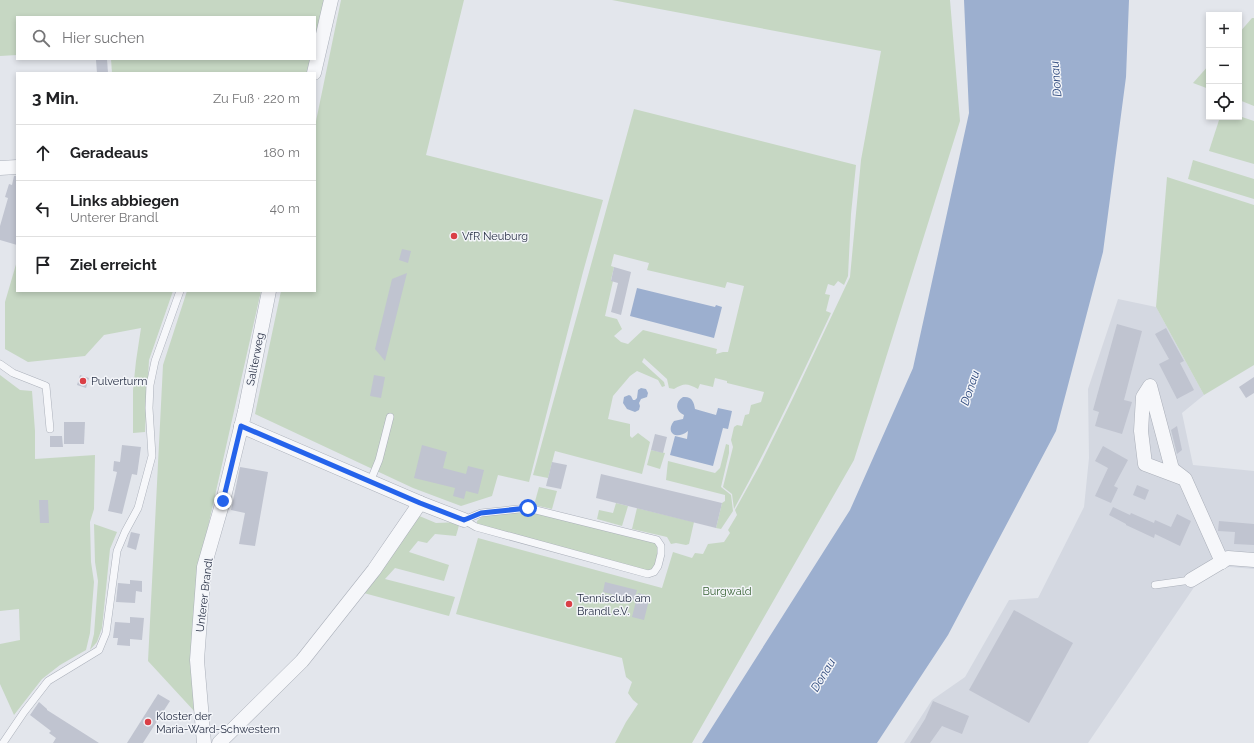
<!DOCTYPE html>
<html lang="de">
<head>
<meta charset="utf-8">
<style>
  body { margin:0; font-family:Raleway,sans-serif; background:#f2f2f2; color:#202124 }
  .controls { position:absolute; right:12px; top:12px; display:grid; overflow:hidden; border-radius:0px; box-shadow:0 2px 6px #0003 }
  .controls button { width:36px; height:36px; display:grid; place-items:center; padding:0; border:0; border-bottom:1px solid #e0e0e0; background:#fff; color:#202124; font:20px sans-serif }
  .stop { position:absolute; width:12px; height:12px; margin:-9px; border:3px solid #2563eb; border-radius:50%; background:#fff }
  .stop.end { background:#2563eb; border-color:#fff; box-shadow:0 1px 4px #0008 }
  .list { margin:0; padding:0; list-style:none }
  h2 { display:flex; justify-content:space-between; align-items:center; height:52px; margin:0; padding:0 16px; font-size:17px }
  h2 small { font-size:13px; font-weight:400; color:#757577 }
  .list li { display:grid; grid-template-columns:26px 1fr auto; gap:12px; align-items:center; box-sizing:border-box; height:56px; padding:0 16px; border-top:1px solid #e0e0e0 }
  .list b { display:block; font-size:15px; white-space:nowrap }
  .list p { margin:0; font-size:13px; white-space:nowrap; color:#757577 }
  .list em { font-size:13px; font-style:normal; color:#757577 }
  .icon { flex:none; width:22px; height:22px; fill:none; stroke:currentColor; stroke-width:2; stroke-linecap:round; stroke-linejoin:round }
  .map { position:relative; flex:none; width:1254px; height:743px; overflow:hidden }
  .search { position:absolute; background:#fff; box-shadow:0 2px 6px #0003; left:16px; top:16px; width:300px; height:44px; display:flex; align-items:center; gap:10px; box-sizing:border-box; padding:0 14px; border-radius:0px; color:#757577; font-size:15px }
  .panel { position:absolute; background:#fff; box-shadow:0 2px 6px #0003; left:16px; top:72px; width:300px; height:220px; border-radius:0px }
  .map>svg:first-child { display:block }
  .built { fill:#d4d8e1 }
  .green { fill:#c6d7c3; fill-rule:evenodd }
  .water { fill:#9cafcf }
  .building { fill:#c0c4d0 }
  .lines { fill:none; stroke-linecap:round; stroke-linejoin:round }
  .service-casing { stroke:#abb0ba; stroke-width:8 }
  .minor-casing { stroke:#abb0ba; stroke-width:15 }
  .service { stroke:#f6f7fa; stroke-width:7 }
  .minor { stroke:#f6f7fa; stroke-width:14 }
  .route { stroke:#2563eb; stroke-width:5 }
  .poi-dot { fill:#da3f46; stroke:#f3f5f9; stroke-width:1.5 }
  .labels { text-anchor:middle; stroke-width:3; stroke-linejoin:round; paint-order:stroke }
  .poi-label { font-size:11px; fill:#293146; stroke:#f3f5f9; text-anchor:start }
  .street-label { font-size:11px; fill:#293146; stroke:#f3f5f9 }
  .park-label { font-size:11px; fill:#396335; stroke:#f3f5f9 }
  .water-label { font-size:12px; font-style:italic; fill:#2f4a7e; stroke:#f3f5f9 }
</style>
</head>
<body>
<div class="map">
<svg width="1254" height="743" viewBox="0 0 1254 743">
  <rect width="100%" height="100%" fill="#e3e6ec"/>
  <!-- built -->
  <polygon class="built" points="1118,299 1156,307 1204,395 1182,413 1193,465 1254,471 1254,569 1218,566 1201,577 1088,743 904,743 932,700 965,677 1009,600 1038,598 1084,507 1089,458 1088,389"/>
  <!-- green -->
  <g class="green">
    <polygon points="0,0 326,0 315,50 315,17 17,17 17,55 0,56"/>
    <polygon points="341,0 464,0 426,155 603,200 583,272 529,482 498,475 492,496 461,506 413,488 255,414 281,291 315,291 315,126"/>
    <polygon points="612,0 950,0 960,121 854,460 692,743 615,743 626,722 638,704 633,700 628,693 632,682 626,677 622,658 456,614 478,538 662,588 673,552 692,558 695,553 703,554 708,544 724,542 730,533 728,530 737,515 735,510 760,465 793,398 850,277 861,160 881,51"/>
    <polygon points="1252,18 1254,18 1254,106 1239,100 1239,33"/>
    <polygon points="111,59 313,59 310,73 112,73"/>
    <polygon points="1209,65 1209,89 1193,83"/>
    <path d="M634 109 856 165 851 214 848 276 844 285 838 281 834 286 828 284 825 294 830 295 826 311 831 313C800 379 769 445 734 509L732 494 723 487 733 447 731 440 734 427 737 425 742 426 745 415 749 414 751 405 761 402 764 392 727 383V381L715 378 713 387 700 384 698 389C687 383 684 383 674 389L669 388 667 379 644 358 642 362 664 382 665 386 662 387 658 380 637 371 630 376 613 396 608 419 630 424V436L632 438 638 433 650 442 642 474 555 451 548 478 533 475ZM614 254 649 263 647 270 725 288 727 282 744 286 728 352H723L716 354 717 349 643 330 628 344 621 342 614 336 622 329 617 319 605 316 613 281 611 280 614 267 611 266Z"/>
    <polygon points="1239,116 1254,121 1254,164 1209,151 1220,117"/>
    <polygon points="1193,160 1254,179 1254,199 1188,179"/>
    <polygon points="1167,177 1254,205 1254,365 1204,395 1156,307"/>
    <polygon points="17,261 17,291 173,291 149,360 145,432 133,433 133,390 136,361 141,328 104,335 85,356 28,362 5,349 5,302"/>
    <polygon points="187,291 261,291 199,567 195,712 148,661 163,365"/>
    <polygon points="0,375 20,390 32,391 35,431 35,459 95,455 94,509 90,522 91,562 94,582 90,633 86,650 60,665 42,679 14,715 0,684 0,644 20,640 19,609 0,611"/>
    <polygon points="726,444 729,445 729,453 721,487 731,495 733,511 721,529 716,528 722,503 725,501 725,495 666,480 668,461 715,473 720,468"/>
    <polygon points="651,450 665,453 660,469 647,465"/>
    <polygon points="539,487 557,491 552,509 534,505"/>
    <polygon points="616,503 628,506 622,526 597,519 599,510 613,513"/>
    <polygon points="637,508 694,522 689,544 686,545 676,543 671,544 667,537 632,529"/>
    <polygon points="528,510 655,542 659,550 654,568 647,571 477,526 477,521 483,516"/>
    <polygon points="417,515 436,523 460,522 456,536 435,534 427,543 418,541 409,552 449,565 444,581 395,568 385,579 455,597 449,616 360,592"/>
    <polygon points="94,524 117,532 110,549 102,628 97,642 90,650 94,634 98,581 95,562"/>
  </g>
  <!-- water -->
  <g class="water">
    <polygon points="964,0 1129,0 1126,77 1103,252 1056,431 948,635 877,743 702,743 850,510 913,368 969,113"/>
    <polygon points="637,288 715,307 716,305 722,307 714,338 630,316"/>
    <polygon points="641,388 646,389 648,393 647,397 641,399 639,403 640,406 639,410 635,412 627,409 623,403 624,397 629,395 631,396 633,400 635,400 637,398 638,390"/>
    <path d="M683 397C692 396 694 402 695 409L716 415 718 408 732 411 728 429 723 428 713 466 670 455 675 436 687 439 688 431C676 441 665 432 674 421L683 419 684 415C675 411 675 402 683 397Z"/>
  </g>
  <!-- building -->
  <g class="building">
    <polygon points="107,59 108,73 97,73 96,60"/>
    <polygon points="14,176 17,176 17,245 0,240 0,226 8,198 5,197 9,184 12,185"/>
    <polygon points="402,249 411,251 408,263 399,260"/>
    <polygon points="614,267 631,272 621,315 611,312 618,283 611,281"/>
    <polygon points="407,273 385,361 375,349 392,279"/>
    <polygon points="1117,324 1142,331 1124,400 1132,402 1122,434 1095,426 1099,412 1093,410"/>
    <polygon points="1166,328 1184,361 1180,363 1194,390 1177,399 1159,364 1169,359 1155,334"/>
    <polygon points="80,375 89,378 86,388 77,385"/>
    <polygon points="374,375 385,377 381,398 370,396"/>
    <polygon points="1254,377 1254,393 1246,398 1239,387"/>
    <polygon points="64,422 85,422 84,444 64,444"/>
    <polygon points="1177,426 1182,450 1177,454 1171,430"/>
    <polygon points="655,434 667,437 663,453 651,450"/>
    <polygon points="50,436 62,436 63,447 50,447"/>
    <polygon points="122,445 141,447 137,475 132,474 122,514 108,511 117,472 113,471 114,461 120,462"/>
    <polygon points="422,445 447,452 443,468 466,474 468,466 484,470 478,494 466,491 464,499 453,496 455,488 414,478"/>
    <polygon points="1103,446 1128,460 1114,486 1118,488 1111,503 1095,496 1108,468 1095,461"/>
    <polygon points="552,462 567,465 561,489 546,486"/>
    <polygon points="240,467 268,472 255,546 239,544 245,513 231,510"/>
    <polygon points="601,474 722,503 716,528 596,498"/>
    <polygon points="1137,485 1149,490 1145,500 1133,495"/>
    <polygon points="39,500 48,500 49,523 40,523"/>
    <polygon points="1113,507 1130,515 1131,513 1154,523 1155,520 1171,527 1177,514 1191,521 1180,546 1155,534 1154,538 1126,525 1126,524 1109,515"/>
    <polygon points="1219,521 1254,524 1254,545 1234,544 1235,532 1218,531"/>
    <polygon points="131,532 140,534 136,550 127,547"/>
    <polygon points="130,580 142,581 142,592 136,591 135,603 116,602 118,583 130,584"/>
    <polygon points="605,582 637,590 634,600 603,592"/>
    <polygon points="638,593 650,596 644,620 632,617"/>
    <polygon points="1014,610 1073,643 1029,723 969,690"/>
    <polygon points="130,617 144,618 142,640 130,639 130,646 117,645 118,638 113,638 115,622 130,623"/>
    <polygon points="158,694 170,701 143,743 127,743"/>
    <polygon points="933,701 969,716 962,734 942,726 930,743 910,743 925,719"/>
    <polygon points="39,702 47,709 47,710 99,743 53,743 56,738 49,733 51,731 30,715"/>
  </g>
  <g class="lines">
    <defs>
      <g id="service">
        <polyline points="0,364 13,373 46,386 50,429"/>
        <polyline points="370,482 379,460 390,417"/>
        <polygon points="528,508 657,540 661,546 661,554 658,566 654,572 648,574 476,527 464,520 481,513"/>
        <polyline points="1155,585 1191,580"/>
        <polyline points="3,743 24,712 48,681 99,650 106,633 117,551 125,532 138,508 152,456 149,408 150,385 155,361 180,291"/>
      </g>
      <g id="minor">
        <polyline points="314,73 331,0"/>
        <polyline points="0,168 17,167"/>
        <polyline points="241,426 420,503 464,520"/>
        <polyline points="1185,479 1145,464 1141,431 1143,397 1150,386 1172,469 1185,479 1222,562"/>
        <polyline points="1191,580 1228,558 1254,560"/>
        <polyline points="204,743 197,660 204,567 223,501 245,411 269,291"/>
        <polyline points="219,743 302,661 374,570 420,503"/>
      </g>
    </defs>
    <!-- service casing -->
    <use href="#service" class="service-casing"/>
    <!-- minor casing -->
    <use href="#minor" class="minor-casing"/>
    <!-- service -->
    <use href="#service" class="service"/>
    <!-- minor -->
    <use href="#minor" class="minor"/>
  </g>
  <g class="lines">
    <!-- route -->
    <polyline class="route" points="223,501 241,426 420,503 464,520 481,513 528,508"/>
  </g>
  <!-- markers -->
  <g class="poi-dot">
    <circle cx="454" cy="236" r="4"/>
    <circle cx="83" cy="381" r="4"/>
    <circle cx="569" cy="604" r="4"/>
    <circle cx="148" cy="722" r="4"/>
  </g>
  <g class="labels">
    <!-- poi labels -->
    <g class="poi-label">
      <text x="462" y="240">VfR Neuburg</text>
      <text x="91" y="385">Pulverturm</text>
      <text x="577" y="602">Tennisclub am<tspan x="577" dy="13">Brandl e.V.</tspan></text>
      <text x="156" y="720">Kloster der<tspan x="156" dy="13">Maria-Ward-Schwestern</tspan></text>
    </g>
    <!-- street labels -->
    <g class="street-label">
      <text transform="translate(255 359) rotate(-79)" y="4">Saliterweg</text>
      <text transform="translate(204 595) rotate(-83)" y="4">Unterer Brandl</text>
    </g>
    <!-- park labels -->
    <g class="park-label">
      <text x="727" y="595">Burgwald</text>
    </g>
    <!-- water labels -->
    <g class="water-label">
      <text transform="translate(1056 79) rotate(-95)" y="4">Donau</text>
      <text transform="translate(970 388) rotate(-71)" y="4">Donau</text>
      <text transform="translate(823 675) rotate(-59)" y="4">Donau</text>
    </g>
  </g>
</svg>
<div class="controls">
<button>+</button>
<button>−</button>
<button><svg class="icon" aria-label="locate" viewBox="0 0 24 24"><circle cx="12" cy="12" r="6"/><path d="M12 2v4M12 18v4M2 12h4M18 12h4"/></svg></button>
</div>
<div class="stop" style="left:528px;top:508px"></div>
<div class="stop end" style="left:223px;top:501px"></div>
<div class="search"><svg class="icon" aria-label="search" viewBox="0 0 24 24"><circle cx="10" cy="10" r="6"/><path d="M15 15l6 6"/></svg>Hier suchen</div>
<section class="panel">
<h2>3 Min.<small>Zu Fuß · 220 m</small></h2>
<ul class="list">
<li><svg class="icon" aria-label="ahead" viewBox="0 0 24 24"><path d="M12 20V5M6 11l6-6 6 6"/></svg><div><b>Geradeaus</b></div><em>180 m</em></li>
<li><svg class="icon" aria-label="left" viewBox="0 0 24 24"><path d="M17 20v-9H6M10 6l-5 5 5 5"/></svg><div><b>Links abbiegen</b><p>Unterer Brandl</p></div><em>40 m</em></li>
<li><svg class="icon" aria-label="arrive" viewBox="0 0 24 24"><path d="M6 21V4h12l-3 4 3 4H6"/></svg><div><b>Ziel erreicht</b></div></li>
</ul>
</section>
</div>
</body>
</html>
